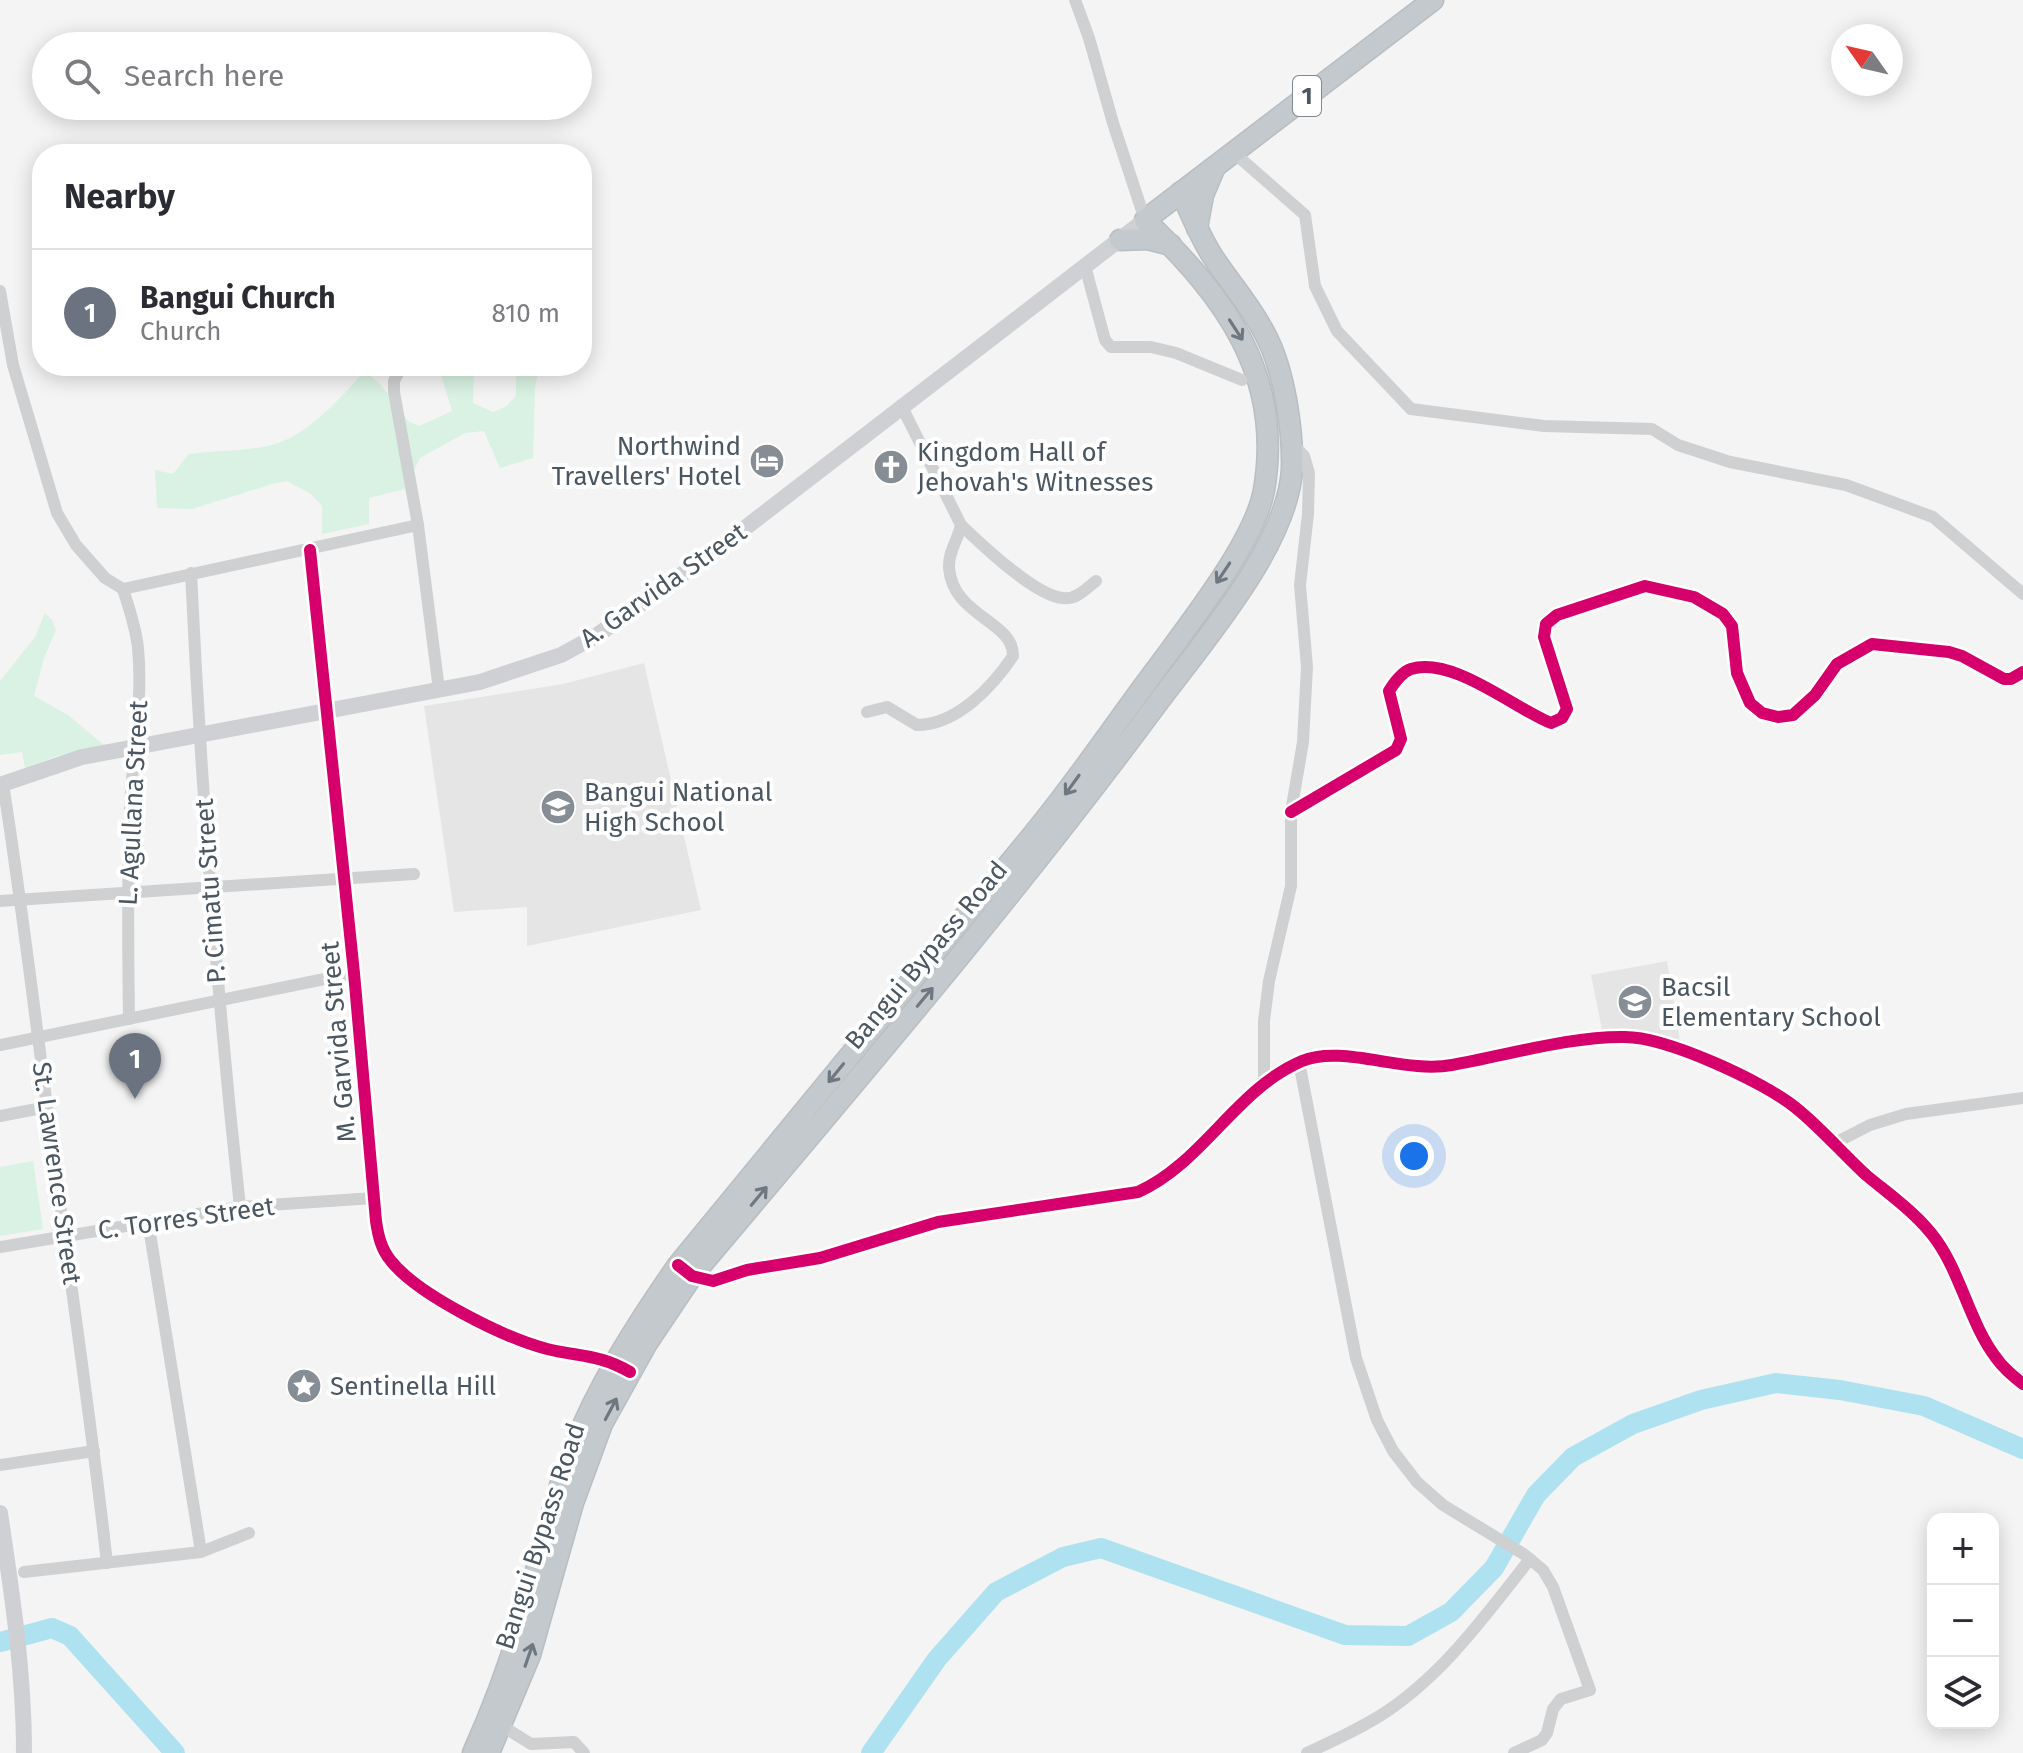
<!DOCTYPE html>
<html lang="en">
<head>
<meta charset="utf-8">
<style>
  body { margin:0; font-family:"Fira Sans",sans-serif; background:#f7f7f7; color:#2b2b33 }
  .controls { position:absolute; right:24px; bottom:24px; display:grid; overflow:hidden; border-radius:16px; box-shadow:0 4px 20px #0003 }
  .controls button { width:72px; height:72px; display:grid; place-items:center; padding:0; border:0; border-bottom:2px solid #e1e1e2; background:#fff; color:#2b2b33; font:40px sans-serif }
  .compass { position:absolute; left:1831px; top:24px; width:72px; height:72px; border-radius:50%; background:#fff; box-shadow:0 4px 20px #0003; rotate:304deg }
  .you { position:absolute; left:1414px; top:1156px; width:28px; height:28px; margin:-20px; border:6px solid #fff; border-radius:50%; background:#1a73e8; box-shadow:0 0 0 12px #1a73e833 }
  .badge { display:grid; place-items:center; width:52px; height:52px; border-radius:50%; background:#2563eb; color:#fff; font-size:26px; font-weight:700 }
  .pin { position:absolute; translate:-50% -66px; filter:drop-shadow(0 2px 4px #0008) }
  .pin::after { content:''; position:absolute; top:42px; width:28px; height:24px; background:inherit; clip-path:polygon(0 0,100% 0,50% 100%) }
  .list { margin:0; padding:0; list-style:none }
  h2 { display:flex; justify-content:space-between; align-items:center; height:104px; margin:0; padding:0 32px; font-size:34px }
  h2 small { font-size:26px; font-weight:400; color:#7c7c81 }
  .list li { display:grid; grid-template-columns:52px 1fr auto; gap:24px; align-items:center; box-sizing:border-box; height:128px; padding:0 32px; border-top:2px solid #e1e1e2 }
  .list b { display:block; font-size:30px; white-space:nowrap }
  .list p { margin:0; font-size:26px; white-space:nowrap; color:#7c7c81 }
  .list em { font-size:26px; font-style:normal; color:#7c7c81 }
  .icon { flex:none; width:44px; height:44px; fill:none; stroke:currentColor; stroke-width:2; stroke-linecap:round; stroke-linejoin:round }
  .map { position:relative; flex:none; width:2023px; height:1753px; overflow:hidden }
  .search { position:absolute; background:#fff; box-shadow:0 4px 20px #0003; left:32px; top:32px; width:560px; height:88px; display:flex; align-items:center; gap:20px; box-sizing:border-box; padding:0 28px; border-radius:44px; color:#7c7c81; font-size:30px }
  .panel { position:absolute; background:#fff; box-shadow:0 4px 20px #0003; left:32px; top:144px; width:560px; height:232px; border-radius:32px }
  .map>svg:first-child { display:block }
  .education { fill:#e6e5e6 }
  .green { fill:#d9f2e3 }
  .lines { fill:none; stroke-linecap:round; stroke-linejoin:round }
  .river { stroke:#aee2f0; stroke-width:20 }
  .trunk-casing { stroke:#b9bec3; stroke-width:23 }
  .minor { stroke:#ced0d2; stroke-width:12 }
  .secondary { stroke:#ced0d4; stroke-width:16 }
  .trunk { stroke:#c4c9cd; stroke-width:20 }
  .cycleway-casing { stroke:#fff; stroke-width:17 }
  .cycleway { stroke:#d6006c; stroke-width:12 }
  .oneway { stroke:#6f7881 }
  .labels { text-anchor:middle; stroke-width:8; stroke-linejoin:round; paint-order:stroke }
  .shield { fill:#fff; stroke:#808990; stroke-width:2 }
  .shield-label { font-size:24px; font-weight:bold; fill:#4a5661 }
  .poi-label { font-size:26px; fill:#4a5661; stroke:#fff; text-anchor:start }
  .street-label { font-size:26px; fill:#4a5661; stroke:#fff }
</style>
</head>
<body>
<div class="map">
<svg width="2023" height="1753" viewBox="0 0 2023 1753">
  <rect width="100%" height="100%" fill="#f4f4f4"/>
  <!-- education -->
  <g class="education">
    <polygon points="644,663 701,910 527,946 527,907 454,912 424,706 563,684"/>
    <polygon points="1667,961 1680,1041 1636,1030 1603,1034 1591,975"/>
  </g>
  <!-- green -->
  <g class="green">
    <path d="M444 366H474L473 403 493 412 507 406 516 395V366H539L535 388 533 458 500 468 484 431 465 433 420 458 405 489 369 498V524L322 534V506L311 494 287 481 272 484 192 509 157 508 155 470 173 474 189 454C216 450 244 452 271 445 307 437 341 397 365 371L381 385 408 421 419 426 452 411 441 375Z"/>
    <polygon points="45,613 52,620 56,630 44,658 34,696 68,715 106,747 57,756 25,768 22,752 0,755 0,681 35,637"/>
    <polygon points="33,1161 43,1229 0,1236 0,1167"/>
  </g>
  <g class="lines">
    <!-- river -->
    <g class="river">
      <polyline points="0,1642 52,1628 70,1636 175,1753"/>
      <polyline points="871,1753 937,1659 996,1592 1063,1557 1101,1548 1345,1635 1408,1636 1451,1612 1494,1568 1536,1495 1573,1457 1633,1424 1701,1400 1776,1383 1840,1390 1924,1406 2023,1449"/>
    </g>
    <defs>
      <g id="trunk">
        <polyline points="1197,228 1203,195 1215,167"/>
        <polyline points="1120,240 1148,239 1171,245"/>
        <path d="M473 1753C495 1704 513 1655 527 1604 541 1553 553 1501 572 1451 598 1385 637 1324 678 1265 765 1159 853 1053 940 946 982 895 1027 845 1067 791 1097 752 1125 711 1155 671 1187 627 1255 542 1264 490 1284 374 1224 296 1145 220L1433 0"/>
        <path d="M489 1753 530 1655 573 1503 602 1424 647 1343 692 1276C851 1087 1012 900 1159 701 1204 641 1288 544 1292 469 1293 429 1284 369 1265 334 1251 306 1230 283 1213 257 1200 237 1191 214 1181 192"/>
      </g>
    </defs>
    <!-- trunk casing -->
    <use href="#trunk" class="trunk-casing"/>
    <!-- minor -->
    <g class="minor">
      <polyline points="1075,0 1089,38 1113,123 1145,220"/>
      <polyline points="1233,152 1305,215 1315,286 1337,331 1411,409 1544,426 1652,429 1678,445 1730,462 1846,485 1933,517 2023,594"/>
      <polyline points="1085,266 1105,340 1111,347 1151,347 1176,353 1242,380"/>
      <polyline points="0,291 13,365 57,513 76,545 105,578 123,589 418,525"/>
      <polyline points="402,366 394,381 394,392 418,525 439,690"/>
      <path d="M961 525C982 545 1035 596 1063 598 1076 600 1087 588 1096 581"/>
      <path d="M310 550 354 973 376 1221C378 1235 381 1249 391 1261 418 1295 504 1338 547 1348 571 1355 596 1353 619 1365"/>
      <path d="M191 573C201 785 217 996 240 1207"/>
      <path d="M123 589C129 608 136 628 138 648 143 701 133 753 130 806 127 877 128 947 129 1019"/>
      <path d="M867 712 887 707 917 725C957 725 993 686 1013 656 1014 621 953 617 949 568 948 552 958 540 961 525L901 405"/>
      <path d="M3 784C20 891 33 999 47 1107 67 1259 90 1410 107 1563"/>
      <path d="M1291 812 1396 750 1401 739 1389 691C1394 683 1402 672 1411 669 1453 656 1515 709 1551 723L1562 718 1567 709 1544 637 1546 624 1557 615 1645 586 1694 597 1723 614 1732 626 1737 673 1750 703 1762 713 1778 717 1793 715 1815 695 1837 664 1872 644 1949 652 1962 656 2004 679H2011L2023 672"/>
      <polyline points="0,901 414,874"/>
      <polyline points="0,1045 354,973"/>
      <polyline points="1299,1062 1356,1358 1377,1420 1393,1451 1417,1482 1443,1505 1525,1555 1543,1570 1553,1587 1590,1690 1561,1699 1553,1709 1547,1733 1542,1740 1514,1753"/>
      <polyline points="1264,1083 1264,1021 1269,981 1291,886 1291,812 1303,742 1307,667 1300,585 1308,514 1309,473 1304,456 1293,444"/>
      <polyline points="0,1116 47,1107"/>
      <polyline points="1833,1144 1870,1125 1906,1114 2023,1098"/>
      <polyline points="148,1221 201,1552"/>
      <polyline points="0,1247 240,1207 374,1198"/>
      <path d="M690 1274 703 1280 713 1281 747 1270 820 1258 938 1222 1138 1192C1203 1163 1236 1089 1302 1061 1343 1044 1404 1074 1452 1065 1505 1056 1570 1036 1625 1037 1666 1037 1763 1081 1796 1108 1821 1128 1842 1153 1866 1175 1890 1195 1919 1215 1937 1241 1962 1277 1970 1324 1997 1359 2004 1369 2014 1377 2023 1384"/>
      <polyline points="0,1465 94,1451"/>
      <polyline points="24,1572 201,1552 249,1533"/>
      <polyline points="496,1722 531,1744 574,1742 584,1753"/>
      <path d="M1307 1753C1331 1742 1355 1731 1378 1717 1441 1678 1485 1616 1530 1559"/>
    </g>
    <!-- secondary -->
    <g class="secondary">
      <polyline points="0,785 82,757 480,682 561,655 596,636 719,548 1145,220"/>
      <path d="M0 1513C12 1593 24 1672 24 1753"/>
    </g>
    <!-- trunk -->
    <use href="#trunk" class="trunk"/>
    <defs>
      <g id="cycleway">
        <path d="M310 550 354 973 376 1221C378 1235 381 1249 391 1261 418 1295 505 1338 547 1349 580 1357 599 1354 630 1372"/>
        <path d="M1291 812 1396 750 1401 739 1389 691C1394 683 1402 672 1411 669 1453 656 1515 709 1551 723L1562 718 1567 709 1544 637 1546 624 1557 615 1645 586 1694 597 1723 614 1732 626 1737 673 1750 703 1762 713 1778 717 1793 715 1815 695 1837 664 1872 644 1949 652 1962 656 2004 679H2011L2023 672"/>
        <path d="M678 1265 692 1276 713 1281 747 1270 820 1258 938 1222 1138 1192C1203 1163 1236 1089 1302 1061 1343 1044 1404 1074 1452 1065 1505 1056 1570 1036 1625 1037 1666 1037 1763 1081 1796 1108 1821 1128 1842 1153 1866 1175 1890 1195 1919 1215 1937 1241 1962 1277 1970 1324 1997 1359 2004 1369 2014 1377 2023 1384"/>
      </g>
    </defs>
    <!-- cycleway casing -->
    <use href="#cycleway" class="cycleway-casing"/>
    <!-- cycleway -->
    <use href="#cycleway" class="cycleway"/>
  </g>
  <!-- one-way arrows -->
  <defs><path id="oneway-shaft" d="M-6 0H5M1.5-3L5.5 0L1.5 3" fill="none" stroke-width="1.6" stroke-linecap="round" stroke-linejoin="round" transform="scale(2)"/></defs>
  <g class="oneway">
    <use href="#oneway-shaft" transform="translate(1236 330) rotate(57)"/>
    <use href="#oneway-shaft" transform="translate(1223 573) rotate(124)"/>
    <use href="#oneway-shaft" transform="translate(1072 785) rotate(126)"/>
    <use href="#oneway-shaft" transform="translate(925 997) rotate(-50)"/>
    <use href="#oneway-shaft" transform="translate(836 1073) rotate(129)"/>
    <use href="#oneway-shaft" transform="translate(759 1196) rotate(-50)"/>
    <use href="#oneway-shaft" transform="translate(611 1409) rotate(-62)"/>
    <use href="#oneway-shaft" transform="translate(529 1655) rotate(-71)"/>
  </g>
  <!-- icons -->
  <defs>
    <symbol id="hotel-disc" viewBox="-11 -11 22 22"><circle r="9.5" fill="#868d94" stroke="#fff"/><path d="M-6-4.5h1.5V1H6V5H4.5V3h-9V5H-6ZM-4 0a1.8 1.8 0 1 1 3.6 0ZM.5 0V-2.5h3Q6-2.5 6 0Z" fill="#fff"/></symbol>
    <symbol id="church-disc" viewBox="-11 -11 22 22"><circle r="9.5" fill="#868d94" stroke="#fff"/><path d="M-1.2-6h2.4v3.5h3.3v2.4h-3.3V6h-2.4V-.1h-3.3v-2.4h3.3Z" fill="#fff"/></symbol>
    <symbol id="school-disc" viewBox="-11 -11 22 22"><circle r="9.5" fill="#868d94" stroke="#fff"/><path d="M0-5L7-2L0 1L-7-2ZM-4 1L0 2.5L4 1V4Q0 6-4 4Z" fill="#fff"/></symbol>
    <symbol id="sight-disc" viewBox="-11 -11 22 22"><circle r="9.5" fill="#868d94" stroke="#fff"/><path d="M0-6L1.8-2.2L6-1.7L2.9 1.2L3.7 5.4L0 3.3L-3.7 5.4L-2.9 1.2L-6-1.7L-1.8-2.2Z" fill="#fff"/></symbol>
  </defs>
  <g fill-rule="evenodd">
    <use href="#hotel-disc" x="747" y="441" width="40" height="40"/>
    <use href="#church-disc" x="871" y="447" width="40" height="40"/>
    <use href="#school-disc" x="538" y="787" width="40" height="40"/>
    <use href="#school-disc" x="1615" y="982" width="40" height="40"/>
    <use href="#sight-disc" x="284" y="1366" width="40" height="40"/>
  </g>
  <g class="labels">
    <!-- shield labels -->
    <rect class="shield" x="1293" y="76" width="28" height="40" rx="6"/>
    <g class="shield-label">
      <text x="1307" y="104">1</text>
    </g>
    <!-- poi labels -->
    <g class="poi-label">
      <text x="741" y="455" text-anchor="end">Northwind<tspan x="741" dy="30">Travellers' Hotel</tspan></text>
      <text x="917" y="461">Kingdom Hall of<tspan x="917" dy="30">Jehovah's Witnesses</tspan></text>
      <text x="584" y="801">Bangui National<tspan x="584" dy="30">High School</tspan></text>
      <text x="1661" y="996">Bacsil<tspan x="1661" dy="30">Elementary School</tspan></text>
      <text x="330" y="1395">Sentinella Hill</text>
    </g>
    <!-- street labels -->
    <g class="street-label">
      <text transform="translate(663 585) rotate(-35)" y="9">A. Garvida Street</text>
      <text transform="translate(133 803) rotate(-87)" y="9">L. Agullana Street</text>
      <text transform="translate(210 891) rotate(-94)" y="9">P. Cimatu Street</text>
      <text transform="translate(926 955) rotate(-50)" y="9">Bangui Bypass Road</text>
      <text transform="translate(338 1042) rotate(-95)" y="9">M. Garvida Street</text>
      <text transform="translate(57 1173) rotate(82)" y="9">St. Lawrence Street</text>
      <text transform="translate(186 1218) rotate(-8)" y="9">C. Torres Street</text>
      <text transform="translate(540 1536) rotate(-72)" y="9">Bangui Bypass Road</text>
    </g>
  </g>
</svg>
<div class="controls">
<button>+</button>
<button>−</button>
<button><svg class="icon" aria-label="layers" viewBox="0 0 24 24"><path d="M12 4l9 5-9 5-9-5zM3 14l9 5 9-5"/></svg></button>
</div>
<svg class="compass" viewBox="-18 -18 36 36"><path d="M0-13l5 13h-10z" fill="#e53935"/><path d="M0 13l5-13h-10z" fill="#7c7c81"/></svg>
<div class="you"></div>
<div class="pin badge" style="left:135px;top:1099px;background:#6b7280">1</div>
<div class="search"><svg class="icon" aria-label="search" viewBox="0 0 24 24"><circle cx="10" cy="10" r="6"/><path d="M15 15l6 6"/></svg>Search here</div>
<section class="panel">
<h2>Nearby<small></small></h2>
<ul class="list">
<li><span class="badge" style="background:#6b7280">1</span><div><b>Bangui Church</b><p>Church</p></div><em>810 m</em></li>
</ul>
</section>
</div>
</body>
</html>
